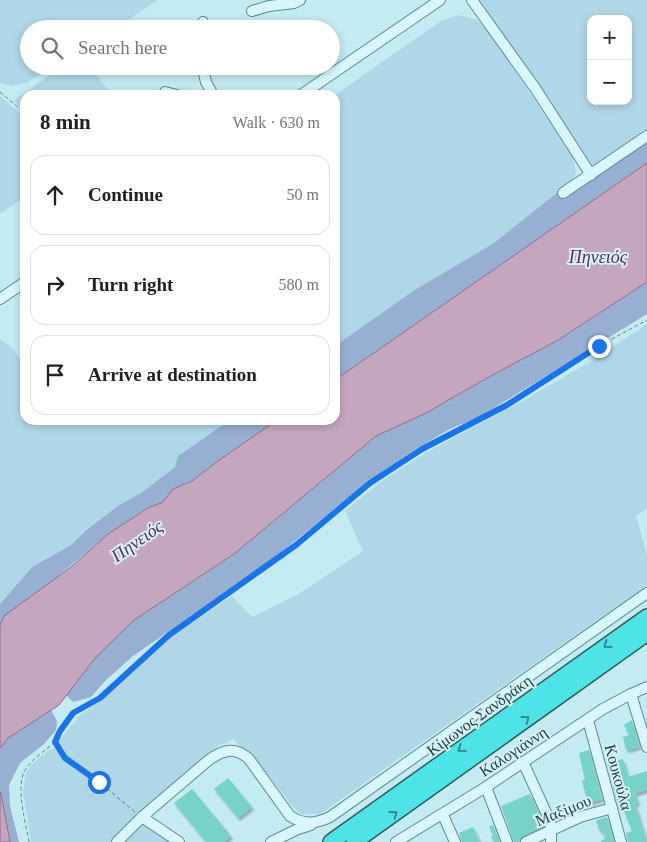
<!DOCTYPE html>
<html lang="en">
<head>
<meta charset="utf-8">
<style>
  body { margin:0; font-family:Georgia,serif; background:#f6f6f6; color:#202124 }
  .controls { position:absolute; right:15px; top:15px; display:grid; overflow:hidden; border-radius:10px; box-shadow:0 2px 8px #0003 }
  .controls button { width:45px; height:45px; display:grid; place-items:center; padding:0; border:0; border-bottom:1px solid #e0e0e0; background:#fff; color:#202124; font:25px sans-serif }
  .stop { position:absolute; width:15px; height:15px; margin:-11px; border:4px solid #1a73e8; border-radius:50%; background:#fff }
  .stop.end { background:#1a73e8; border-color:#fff; box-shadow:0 1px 5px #0008 }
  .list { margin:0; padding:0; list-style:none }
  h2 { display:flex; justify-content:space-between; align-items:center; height:65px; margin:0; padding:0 20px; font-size:21px }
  h2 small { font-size:16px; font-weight:400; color:#757577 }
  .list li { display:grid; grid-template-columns:32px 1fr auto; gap:15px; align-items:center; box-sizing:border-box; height:80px; margin:0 10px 10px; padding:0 10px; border:1px solid #e0e0e0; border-radius:15px }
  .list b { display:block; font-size:19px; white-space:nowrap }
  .list em { font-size:16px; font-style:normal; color:#757577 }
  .icon { flex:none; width:28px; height:28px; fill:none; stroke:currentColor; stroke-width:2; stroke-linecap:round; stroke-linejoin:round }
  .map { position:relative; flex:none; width:647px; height:842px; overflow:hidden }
  .search { position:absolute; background:#fff; box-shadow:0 2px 8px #0003; left:20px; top:20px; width:320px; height:55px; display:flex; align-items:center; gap:12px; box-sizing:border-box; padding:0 18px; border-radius:28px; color:#757577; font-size:19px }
  .panel { position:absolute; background:#fff; box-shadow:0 2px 8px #0003; left:20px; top:90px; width:320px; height:335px; border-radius:15px }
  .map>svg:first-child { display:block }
  .farmland { fill:#b0d7e8; fill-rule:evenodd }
  .green { fill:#97afd1 }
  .water { fill:#c5a6bf; stroke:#946c8b }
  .building { fill:#77d3c8; filter:url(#shadow) }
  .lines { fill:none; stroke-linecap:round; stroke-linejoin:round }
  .minor-casing { stroke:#588e8e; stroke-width:12 }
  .highway-casing { stroke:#2d5c58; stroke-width:18 }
  .path { stroke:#588e8e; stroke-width:1; stroke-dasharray:4 2.5; stroke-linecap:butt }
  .minor { stroke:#d8f6fb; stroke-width:10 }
  .highway { stroke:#4ee4e7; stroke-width:15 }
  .oneway { stroke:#348888 }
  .route { stroke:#1a73e8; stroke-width:6 }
  .labels { text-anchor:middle; stroke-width:4; stroke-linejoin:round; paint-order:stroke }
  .street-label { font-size:16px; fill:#1e3d3b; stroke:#d4f2f8 }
  .water-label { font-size:18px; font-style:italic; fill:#5e2c4a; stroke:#d4f2f8 }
</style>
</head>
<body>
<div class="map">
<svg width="647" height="842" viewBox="0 0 647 842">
  <defs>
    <filter id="shadow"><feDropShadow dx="2" dy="3" stdDeviation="1" flood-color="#0004"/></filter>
  </defs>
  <rect width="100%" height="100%" fill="#c4eaf2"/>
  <!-- farmland -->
  <g class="farmland">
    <polygon points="0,0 157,0 115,29 29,29 29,66 53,66 27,83 12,86 0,83"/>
    <path d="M480 0H647V131L596 167 591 164ZM591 19H628V101H591Z"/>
    <polygon points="458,15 477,20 490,33 572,156 576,172 573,181 494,243 413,291 335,346 335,95 441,21"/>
    <polygon points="62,66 90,66 111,95 25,95 25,110 14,101"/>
    <polygon points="0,96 25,118 25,196 0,214"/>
    <polygon points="647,324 647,508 636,516 647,555 647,585 320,814 302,814 294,808 255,758 233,739 219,746 205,756 139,817 173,842 31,842 23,791 26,772 33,763 49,750 53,749 79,716 104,698 172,636 232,596 252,617 297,595 363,551 345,511 382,481 429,451 517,404 588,363"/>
    <polygon points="0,339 10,346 25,364 25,420 230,420 178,456 175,467 141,493 119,505 86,529 71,545 32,567 0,604"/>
  </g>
  <!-- green -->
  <g class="green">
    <polygon points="647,131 647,163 335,380 335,346 413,291 494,243 572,181"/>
    <polygon points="647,282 647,314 479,417 450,429 414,450 371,479 274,558 133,656 106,680 91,697 73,702 66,695 96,657 134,620 234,554 376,436 426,413 485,379 558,340"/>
    <polygon points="230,420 277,420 218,461 192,481 173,489 163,502 148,508 108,534 0,625 0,604 32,567 71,545 86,530 119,505 141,493 175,467 178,456"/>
    <polygon points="51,710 57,721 56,730 44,744 20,763 9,785 10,806 19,842 10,842 0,792 0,748 8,738"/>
  </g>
  <!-- water -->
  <g class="water">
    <polygon points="647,163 647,282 558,340 485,379 426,413 376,436 234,554 134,620 96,657 59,705 8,738 0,748 0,625 4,616 71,567 108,534 148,508 163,502 173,489 192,481 218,461 277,420 335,420 335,380"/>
    <polygon points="0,792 1,794 10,842 0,842"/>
  </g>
  <!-- building -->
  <g class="building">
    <polygon points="632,720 639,747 626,750 623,737 629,735 624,725"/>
    <polygon points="589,750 602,799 588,803 582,781 585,780 579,753"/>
    <polygon points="623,759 628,777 647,771 647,790 635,793 638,803 635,804 647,842 628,842 626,833 632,831 623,808 619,809 607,763"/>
    <polygon points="228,778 252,807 238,818 214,789"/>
    <polygon points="192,789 231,836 224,842 206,842 174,803"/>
    <polygon points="530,794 544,826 523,836 519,842 514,842 501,806"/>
    <polygon points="607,817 614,842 602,842 601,840 605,839 603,831 600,832 596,820"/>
    <polygon points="493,825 500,842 494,842 491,837 493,836 489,826"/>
    <polygon points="473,827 480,842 462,842 459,833"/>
  </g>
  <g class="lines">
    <defs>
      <g id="minor">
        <polyline points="472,0 535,88 591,175"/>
        <polyline points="252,11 269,6 294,3 300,0"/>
        <polyline points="202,29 203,22"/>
        <polyline points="202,66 206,82 213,95"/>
        <polyline points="165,92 177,95"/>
        <polyline points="301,95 440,0"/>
        <polyline points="563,193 647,136"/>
        <polyline points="0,299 25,282"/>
        <polyline points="631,694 647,747"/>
        <polyline points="588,720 621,842"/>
        <polyline points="523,762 549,819 551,828 551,842"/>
        <polyline points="486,787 507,842"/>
        <polyline points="443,815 455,842"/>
        <polyline points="142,817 179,842"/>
        <path d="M117 842 142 817 210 759C224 750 235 746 249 759L290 816C304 825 315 824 330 817L647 593"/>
        <polyline points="271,842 298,829 311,825"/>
        <polyline points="396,842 486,787 603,709 631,694 647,687"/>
        <polyline points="526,842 580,817 612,808"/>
      </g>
      <g id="highway">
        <polyline points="331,842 647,617"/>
        <polyline points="354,842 647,633"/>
      </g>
    </defs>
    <!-- minor casing -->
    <use href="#minor" class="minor-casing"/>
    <!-- highway casing -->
    <use href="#highway" class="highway-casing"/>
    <!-- path -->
    <g class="path">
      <polyline points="0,92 25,113"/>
      <polyline points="135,812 99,782 65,758 55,742 60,731 73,713 100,698 169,635 296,545 370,483 422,449 507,405 599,346 647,320"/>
      <path d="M29 842C26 824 16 789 24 772 30 760 45 751 55 742"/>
    </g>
    <!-- minor -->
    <use href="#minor" class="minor"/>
    <!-- highway -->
    <use href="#highway" class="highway"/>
  </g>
  <!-- one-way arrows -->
  <defs><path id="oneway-chevron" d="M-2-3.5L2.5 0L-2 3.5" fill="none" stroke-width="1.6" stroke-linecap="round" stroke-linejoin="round" transform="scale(1.25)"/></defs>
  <g class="oneway">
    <use href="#oneway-chevron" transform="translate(607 645) rotate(144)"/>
    <use href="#oneway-chevron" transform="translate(526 719) rotate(-36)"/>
    <use href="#oneway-chevron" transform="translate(461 749) rotate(144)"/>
    <use href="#oneway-chevron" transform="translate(394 814) rotate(-36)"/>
  </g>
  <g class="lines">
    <!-- route -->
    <polyline class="route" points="99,782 65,758 55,742 60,731 73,713 100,698 169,635 296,545 370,483 422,449 507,405 599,346"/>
  </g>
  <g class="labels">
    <!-- street labels -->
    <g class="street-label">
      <text transform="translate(479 715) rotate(-36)" y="6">Κίμωνος Σανδράκη</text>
      <text transform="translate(513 751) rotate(-33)" y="6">Καλογιάννη</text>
      <text transform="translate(619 777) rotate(75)" y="6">Κουκούλα</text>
      <text transform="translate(563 810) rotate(-22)" y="6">Μαξίμου</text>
    </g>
    <!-- water labels -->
    <g class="water-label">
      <text x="598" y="263">Πηνειός</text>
      <text transform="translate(137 541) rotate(-35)" y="6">Πηνειός</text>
    </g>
  </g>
</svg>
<div class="controls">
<button>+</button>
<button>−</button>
</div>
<div class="stop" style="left:99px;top:782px"></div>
<div class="stop end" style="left:599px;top:346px"></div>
<div class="search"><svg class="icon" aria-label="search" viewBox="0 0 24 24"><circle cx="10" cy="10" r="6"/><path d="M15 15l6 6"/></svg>Search here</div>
<section class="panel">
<h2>8 min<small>Walk · 630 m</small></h2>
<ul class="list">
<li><svg class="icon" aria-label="ahead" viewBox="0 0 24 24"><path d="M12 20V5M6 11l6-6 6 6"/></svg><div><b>Continue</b></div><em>50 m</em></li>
<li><svg class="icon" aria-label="right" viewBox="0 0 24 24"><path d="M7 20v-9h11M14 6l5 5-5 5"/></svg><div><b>Turn right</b></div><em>580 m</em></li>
<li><svg class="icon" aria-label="arrive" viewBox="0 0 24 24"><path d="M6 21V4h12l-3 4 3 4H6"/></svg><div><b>Arrive at destination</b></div></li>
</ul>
</section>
</div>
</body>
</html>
